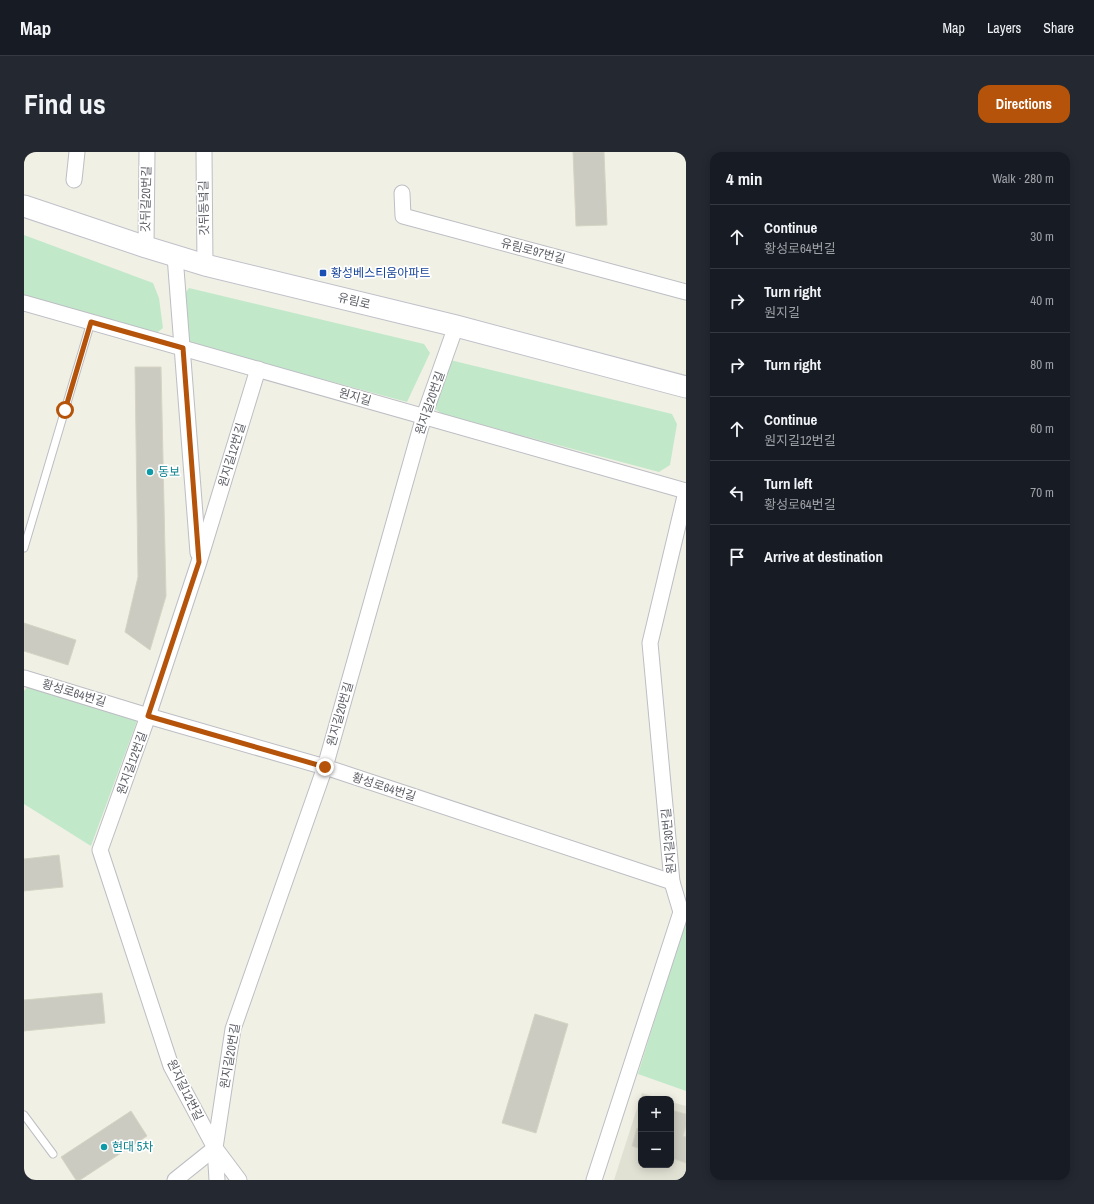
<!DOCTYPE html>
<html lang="en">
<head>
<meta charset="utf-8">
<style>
  body { margin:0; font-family:"Archivo Narrow","Noto Sans KR",sans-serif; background:#242831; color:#f1f3f6 }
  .controls { position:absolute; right:12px; bottom:12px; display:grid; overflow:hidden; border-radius:8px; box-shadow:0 2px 10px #0003 }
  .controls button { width:36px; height:36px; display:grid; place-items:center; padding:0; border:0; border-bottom:1px solid #363941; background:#171b24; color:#f1f3f6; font:20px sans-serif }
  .stop { position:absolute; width:12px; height:12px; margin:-9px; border:3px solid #b45309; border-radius:50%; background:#fff }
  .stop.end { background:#b45309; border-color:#fff; box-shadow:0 1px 4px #0008 }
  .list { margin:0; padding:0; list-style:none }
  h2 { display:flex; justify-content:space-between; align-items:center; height:52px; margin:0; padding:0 16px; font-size:17px }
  h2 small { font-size:13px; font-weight:400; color:#9ea1a6 }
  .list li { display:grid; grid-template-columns:26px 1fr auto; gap:12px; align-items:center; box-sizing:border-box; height:64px; padding:0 16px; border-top:1px solid #363941 }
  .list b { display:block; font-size:15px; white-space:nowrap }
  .list p { margin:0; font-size:13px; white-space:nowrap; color:#9ea1a6 }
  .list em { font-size:13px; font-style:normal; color:#9ea1a6 }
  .icon { flex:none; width:22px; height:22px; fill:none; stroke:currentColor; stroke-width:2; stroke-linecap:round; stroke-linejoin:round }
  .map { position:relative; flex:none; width:662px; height:1028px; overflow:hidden; border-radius:12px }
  header { display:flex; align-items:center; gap:24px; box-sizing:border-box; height:56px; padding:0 20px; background:#171b24; border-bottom:1px solid #363941 }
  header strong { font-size:19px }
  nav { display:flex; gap:22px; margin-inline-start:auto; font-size:14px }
  .intro { display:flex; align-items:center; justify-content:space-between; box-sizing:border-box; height:96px; padding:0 24px }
  h1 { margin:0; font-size:28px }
  .button { padding:10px 18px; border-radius:12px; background:#b45309; color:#fff; font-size:14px; font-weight:700 }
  main { display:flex; gap:24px; padding:0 24px }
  aside { flex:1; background:#171b24; border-radius:12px; box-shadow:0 2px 10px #0003 }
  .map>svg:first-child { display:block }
  .education { fill:#e0e0d3 }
  .green { fill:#c1e9c9 }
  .building { fill:#cbcbc1; stroke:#d5d4c3 }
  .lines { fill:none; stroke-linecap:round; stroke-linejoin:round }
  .lane-casing { stroke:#bdbec4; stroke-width:9 }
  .street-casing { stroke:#bdbec4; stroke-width:17 }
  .secondary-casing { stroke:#c0c1c9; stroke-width:23 }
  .lane { stroke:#fff; stroke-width:7 }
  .street { stroke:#fff; stroke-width:15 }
  .secondary { stroke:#fff; stroke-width:21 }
  .route { stroke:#b45309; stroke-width:5 }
  .transit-dot { fill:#1a4fb4; stroke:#fff; stroke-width:1.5 }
  .culture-dot { fill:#0f9aa8; stroke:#fff; stroke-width:1.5 }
  .labels { text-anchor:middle; stroke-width:3.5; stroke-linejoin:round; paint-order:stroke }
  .street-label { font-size:12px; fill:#5d5f66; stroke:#fff }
  .transit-label { font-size:12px; fill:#164399; stroke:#fff; text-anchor:start }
  .culture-label { font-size:12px; fill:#0d838f; stroke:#fff; text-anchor:start }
</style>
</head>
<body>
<header>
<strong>Map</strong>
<nav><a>Map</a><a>Layers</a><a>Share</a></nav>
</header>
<div class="intro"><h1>Find us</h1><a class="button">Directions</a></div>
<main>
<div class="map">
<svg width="662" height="1028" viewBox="0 0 662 1028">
  <rect width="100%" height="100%" fill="#f0f0e5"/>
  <!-- education -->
  <polygon class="education" points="618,941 638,947 617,947 617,1013 647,1013 647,950 662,954 662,1028 590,1028"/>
  <!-- green -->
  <g class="green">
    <polygon points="0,83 129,131 135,146 139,176 130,183 0,145"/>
    <polygon points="165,136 400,192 406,201 383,250 161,190 162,140"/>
    <polygon points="426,208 648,262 653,272 646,313 635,320 418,262 410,256"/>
    <polygon points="4,534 113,569 67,694 0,652 0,539"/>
    <polygon points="662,767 662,939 614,922"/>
  </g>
  <!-- building -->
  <g class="building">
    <polygon points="549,0 580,0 583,73 552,74"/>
    <polygon points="111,215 137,215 142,444 126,498 101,480 114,425"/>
    <polygon points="0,471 52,488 44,513 0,499"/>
    <polygon points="35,703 39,735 0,739 0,707"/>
    <polygon points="78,841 81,871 0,879 0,848"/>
    <polygon points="511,862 544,872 512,981 478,971"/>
    <polygon points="647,958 662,962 662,974 659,984 662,985 662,1011 647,1006"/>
    <polygon points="107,959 123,984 56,1028 52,1028 37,1005"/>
    <polygon points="613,976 617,978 617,997 608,994"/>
  </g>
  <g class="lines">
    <defs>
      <g id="lane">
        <polyline points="0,396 67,170"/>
        <polyline points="0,963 29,1002"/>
      </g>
      <g id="street">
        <polyline points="180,0 181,113"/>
        <polyline points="50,28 53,0"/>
        <polyline points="378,41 379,64 662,140"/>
        <polyline points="122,95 123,0"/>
        <polyline points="151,104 174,401"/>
        <polyline points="0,151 662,339"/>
        <polyline points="0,526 124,564 301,615 648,730"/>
        <polyline points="151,1028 191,996"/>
        <polyline points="193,1028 191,996 209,877 301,615 400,264 432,174"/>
        <polyline points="215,1028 191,996 147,914 76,698 124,564 142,510 175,410 234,217"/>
        <polyline points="570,1028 657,760 648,730 626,491 662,340"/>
      </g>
      <polyline id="secondary" points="0,54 122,95 181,113 432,174 662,235"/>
    </defs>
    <!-- lane casing -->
    <use href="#lane" class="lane-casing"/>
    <!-- street casing -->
    <use href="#street" class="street-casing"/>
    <!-- secondary casing -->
    <use href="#secondary" class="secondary-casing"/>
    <!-- lane -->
    <use href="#lane" class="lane"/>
    <!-- street -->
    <use href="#street" class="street"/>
    <!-- secondary -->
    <use href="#secondary" class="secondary"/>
  </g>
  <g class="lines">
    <!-- route -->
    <polyline class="route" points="41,258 67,170 159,196 175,410 124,564 301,615"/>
  </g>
  <!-- markers -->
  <rect class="transit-dot" x="295" y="117" width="8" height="8" rx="2"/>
  <g class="culture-dot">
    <circle cx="126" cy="320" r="4"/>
    <circle cx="80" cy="995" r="4"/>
  </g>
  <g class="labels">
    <!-- street labels -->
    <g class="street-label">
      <text transform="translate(122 47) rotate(-89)" y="4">갓뒤길20번길</text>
      <text transform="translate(180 56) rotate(-91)" y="4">갓뒤동녘길</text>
      <text transform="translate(509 99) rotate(15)" y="4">유림로97번길</text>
      <text transform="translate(330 149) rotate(14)" y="4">유림로</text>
      <text transform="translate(331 245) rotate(16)" y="4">원지길</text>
      <text transform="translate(406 251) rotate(-71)" y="4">원지길20번길</text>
      <text transform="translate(208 303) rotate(-73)" y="4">원지길12번길</text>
      <text transform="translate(50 541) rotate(17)" y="4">황성로64번길</text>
      <text transform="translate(316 562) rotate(-74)" y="4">원지길20번길</text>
      <text transform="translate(108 611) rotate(-70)" y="4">원지길12번길</text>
      <text transform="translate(360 635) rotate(18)" y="4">황성로64번길</text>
      <text transform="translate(645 689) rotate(-95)" y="4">원지길30번길</text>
      <text transform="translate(206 904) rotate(-80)" y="4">원지길20번길</text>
      <text transform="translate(161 938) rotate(64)" y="4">원지길12번길</text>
    </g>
    <!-- transit labels -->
    <g class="transit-label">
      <text x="307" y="125">황성베스티움아파트</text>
    </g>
    <!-- culture labels -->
    <g class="culture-label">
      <text x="134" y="324">동보</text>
      <text x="88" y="999">현대 5차</text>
    </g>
  </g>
</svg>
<div class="controls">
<button>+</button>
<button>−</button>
</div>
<div class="stop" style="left:41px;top:258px"></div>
<div class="stop end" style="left:301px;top:615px"></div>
</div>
<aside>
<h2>4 min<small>Walk · 280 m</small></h2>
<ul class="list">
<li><svg class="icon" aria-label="ahead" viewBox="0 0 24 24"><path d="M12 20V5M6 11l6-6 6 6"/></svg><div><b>Continue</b><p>황성로64번길</p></div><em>30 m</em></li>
<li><svg class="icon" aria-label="right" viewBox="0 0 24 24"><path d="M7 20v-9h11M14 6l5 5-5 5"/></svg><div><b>Turn right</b><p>원지길</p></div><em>40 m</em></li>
<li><svg class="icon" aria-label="right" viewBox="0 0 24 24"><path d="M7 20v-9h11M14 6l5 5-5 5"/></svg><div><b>Turn right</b></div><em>80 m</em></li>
<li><svg class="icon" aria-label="ahead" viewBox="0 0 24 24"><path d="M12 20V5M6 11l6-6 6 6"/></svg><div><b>Continue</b><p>원지길12번길</p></div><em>60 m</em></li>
<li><svg class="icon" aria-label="left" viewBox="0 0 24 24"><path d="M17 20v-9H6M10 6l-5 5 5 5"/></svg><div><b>Turn left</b><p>황성로64번길</p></div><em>70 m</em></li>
<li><svg class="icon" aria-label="arrive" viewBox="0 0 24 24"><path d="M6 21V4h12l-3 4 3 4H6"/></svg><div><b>Arrive at destination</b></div></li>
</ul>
</aside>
</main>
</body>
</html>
